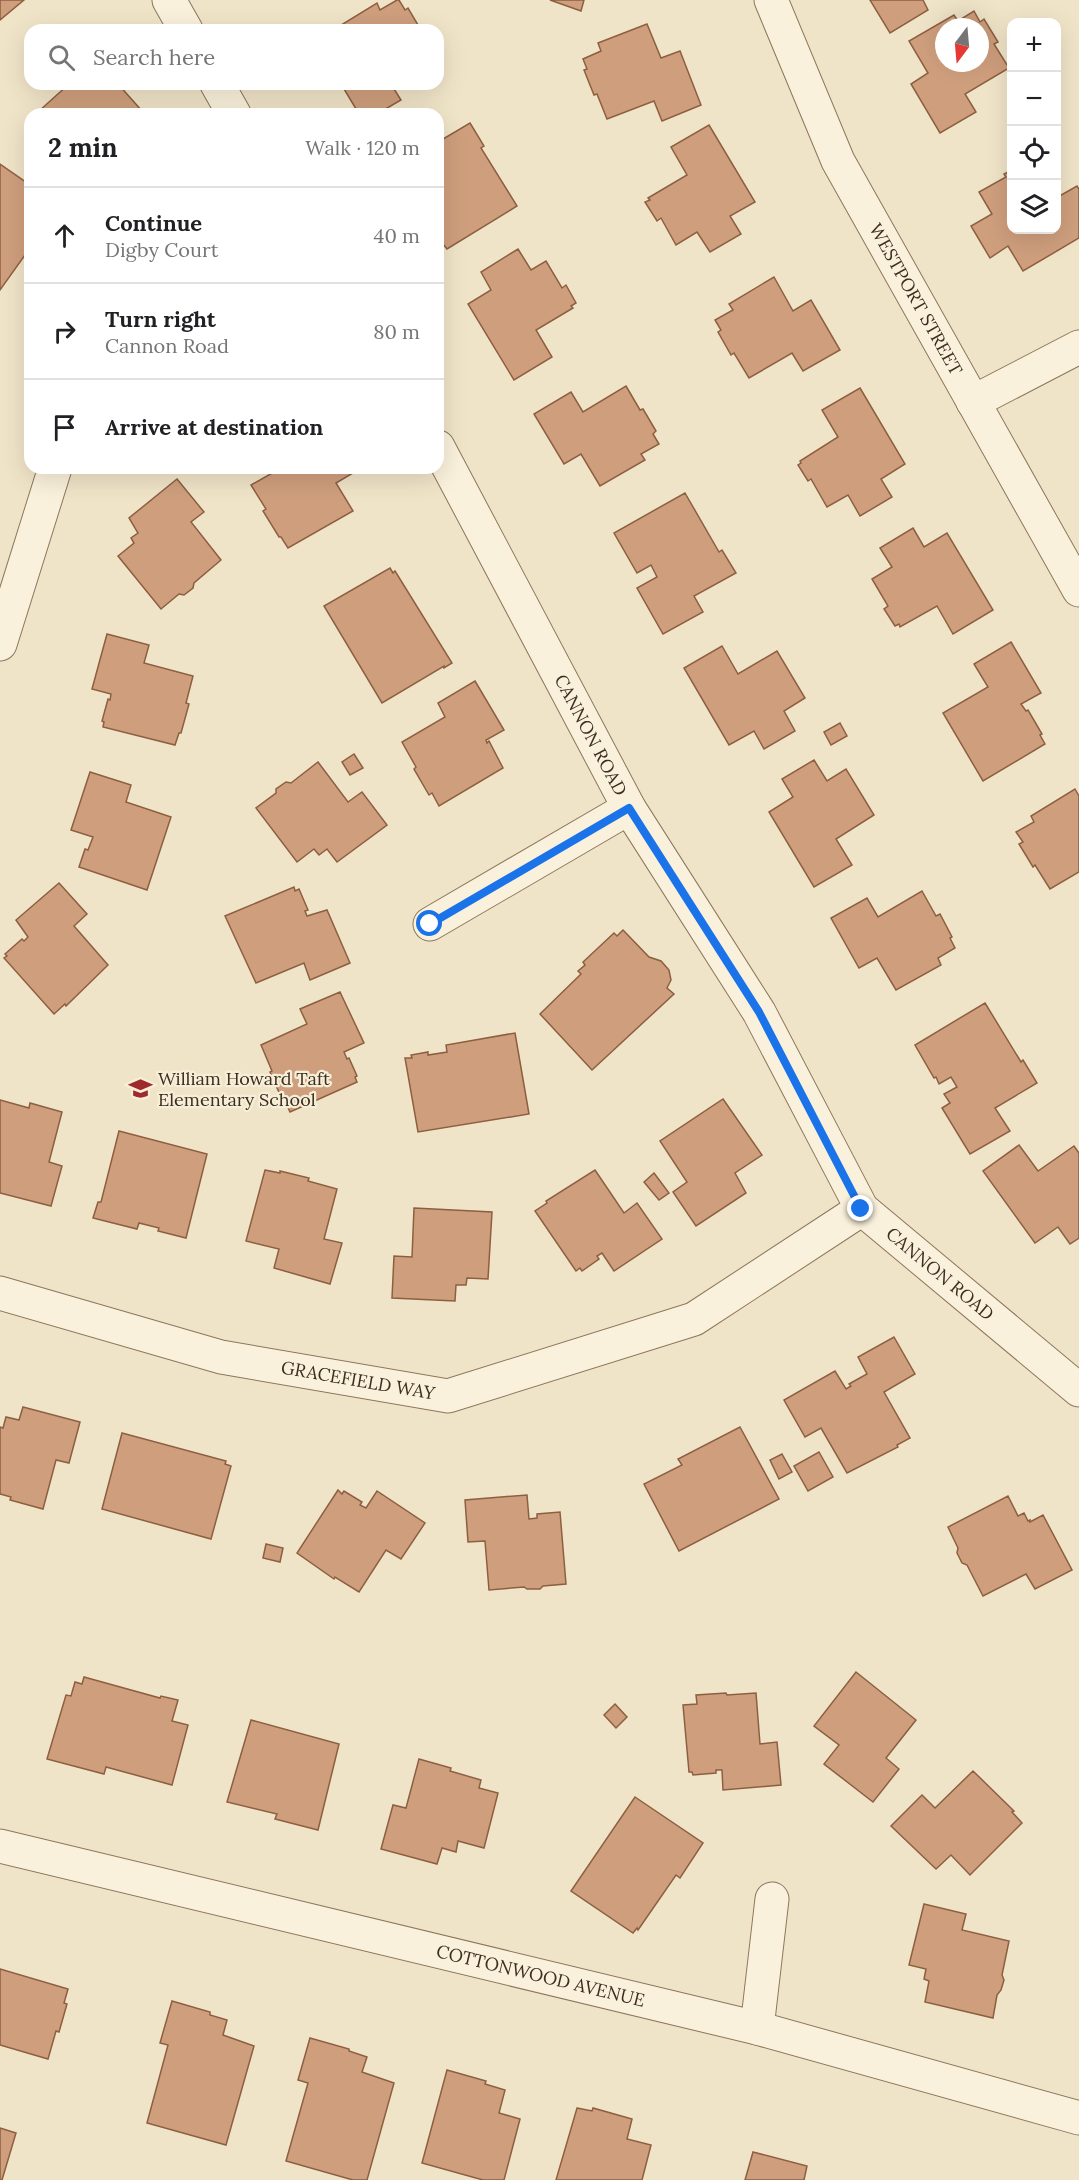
<!DOCTYPE html>
<html lang="en">
<head>
<meta charset="utf-8">
<style>
  body { margin:0; font-family:Lora,serif; background:#f2f2f2; color:#202124 }
  .controls { position:absolute; right:18px; top:18px; display:grid; overflow:hidden; border-radius:12px; box-shadow:0 6px 24px #0002 }
  .controls button { width:54px; height:54px; display:grid; place-items:center; padding:0; border:0; border-bottom:2px solid #e0e0e0; background:#fff; color:#202124; font:30px sans-serif }
  .compass { position:absolute; left:935px; top:18px; width:54px; height:54px; border-radius:50%; background:#fff; box-shadow:0 6px 24px #0002; rotate:196deg }
  .stop { position:absolute; width:18px; height:18px; margin:-14px; border:4px solid #1a73e8; border-radius:50%; background:#fff }
  .stop.end { background:#1a73e8; border-color:#fff; box-shadow:0 2px 6px #0008 }
  .list { margin:0; padding:0; list-style:none }
  h2 { display:flex; justify-content:space-between; align-items:center; height:78px; margin:0; padding:0 24px; font-size:26px }
  h2 small { font-size:20px; font-weight:400; color:#757577 }
  .list li { display:grid; grid-template-columns:39px 1fr auto; gap:18px; align-items:center; box-sizing:border-box; height:96px; padding:0 24px; border-top:2px solid #e0e0e0 }
  .list b { display:block; font-size:22px; white-space:nowrap }
  .list p { margin:0; font-size:20px; white-space:nowrap; color:#757577 }
  .list em { font-size:20px; font-style:normal; color:#757577 }
  .icon { flex:none; width:33px; height:33px; fill:none; stroke:currentColor; stroke-width:2; stroke-linecap:round; stroke-linejoin:round }
  .map { position:relative; flex:none; width:1079px; height:2180px; overflow:hidden }
  .search { position:absolute; background:#fff; box-shadow:0 6px 24px #0002; left:24px; top:24px; width:420px; height:66px; display:flex; align-items:center; gap:15px; box-sizing:border-box; padding:0 21px; border-radius:18px; color:#757577; font-size:22px }
  .panel { position:absolute; background:#fff; box-shadow:0 6px 24px #0002; left:24px; top:108px; width:420px; height:366px; border-radius:18px }
  .map>svg:first-child { display:block }
  .building { fill:#cf9f7d; stroke:#8d5f41; stroke-width:1.5; fill-rule:evenodd }
  .lines { fill:none; stroke-linecap:round; stroke-linejoin:round }
  .minor-casing { stroke:#8d765c; stroke-width:35 }
  .minor { stroke:#faf1dc; stroke-width:33 }
  .route { stroke:#1a73e8; stroke-width:8 }
  .labels { text-anchor:middle; stroke-width:4.5; stroke-linejoin:round; paint-order:stroke }
  .street-label { font-size:18px; fill:#3d2e20; stroke:#f7eed8 }
  .poi-label { font-size:18px; fill:#3d2e20; stroke:#f7eed8; text-anchor:start }
</style>
</head>
<body>
<div class="map">
<svg width="1079" height="2180" viewBox="0 0 1079 2180">
  <rect width="100%" height="100%" fill="#f0e4c8"/>
  <!-- building -->
  <g class="building">
    <polygon points="0,0 24,0 0,20"/>
    <polygon points="397,0 399,0 405,10 408,8 421,30 333,30 377,3 380,10"/>
    <polygon points="550,0 584,0 581,11"/>
    <polygon points="870,0 923,0 928,10 890,33"/>
    <path d="M974 11 980 22 984 19 998 42 994 44 1009 68 965 94 976 112 940 133 911 84 928 73 909 41 954 15 958 21ZM944 27H980V63H944Z"/>
    <polygon points="647,24 661,58 680,51 701,105 662,121 654,101 607,119 597,94 594,95 584,70 587,69 583,59 601,51 598,43"/>
    <polygon points="69,84 118,84 142,111 138,114 41,114 39,111"/>
    <polygon points="341,84 391,84 401,100 377,114 359,114"/>
    <polygon points="470,123 484,146 481,148 517,206 447,249 438,238 438,142"/>
    <polygon points="709,125 755,202 730,216 741,234 710,252 697,232 676,245 661,218 657,221 645,202 650,200 648,198 687,175 671,147"/>
    <polygon points="0,164 30,185 30,248 0,290"/>
    <polygon points="1012,170 1012,230 1056,230 1056,198 1077,186 1079,189 1079,238 1023,271 1008,246 990,258 971,226 992,214 979,192 1006,177 1004,174"/>
    <polygon points="518,249 531,270 546,261 562,288 566,285 576,303 571,306 573,308 536,330 552,357 514,380 468,304 491,290 481,272"/>
    <polygon points="774,277 793,311 811,300 840,350 803,371 792,353 749,378 734,353 731,355 718,332 721,330 715,320 733,310 729,304"/>
    <polygon points="626,386 640,410 643,409 656,431 653,434 659,444 641,454 645,460 600,486 581,454 564,464 534,414 571,392 583,412"/>
    <polygon points="860,388 905,464 881,479 892,497 860,516 848,495 827,507 811,479 808,481 798,465 801,463 800,461 838,437 822,410"/>
    <polygon points="281,468 350,468 353,473 336,483 353,511 288,548 281,537 279,537 263,511 266,509 251,485"/>
    <polygon points="177,479 204,512 191,522 221,560 194,583 193,588 184,595 179,594 161,609 118,556 134,543 131,538 138,533 129,518"/>
    <polygon points="685,493 719,552 722,550 736,573 694,596 703,612 663,634 637,588 657,577 651,565 637,573 614,533"/>
    <polygon points="913,528 924,547 947,533 993,610 953,634 937,606 900,627 899,624 895,626 884,609 888,606 872,579 892,567 880,548"/>
    <polygon points="390,568 393,573 395,571 452,663 444,668 444,666 382,703 324,606"/>
    <polygon points="107,634 149,645 144,663 193,676 186,703 189,704 181,733 179,733 175,745 103,727 104,722 102,721 108,699 110,700 111,694 92,689"/>
    <polygon points="1011,642 1041,693 1021,704 1026,711 1028,710 1042,734 1040,735 1045,744 983,781 943,713 988,687 974,664"/>
    <polygon points="722,646 738,674 777,651 805,698 784,711 795,731 764,749 754,731 729,745 684,668"/>
    <polygon points="475,681 504,730 486,740 487,743 489,741 503,768 439,806 432,793 429,795 414,769 416,767 402,742 445,717 438,703"/>
    <polygon points="840,723 847,736 831,745 824,732"/>
    <polygon points="354,754 363,768 350,775 342,762"/>
    <polygon points="814,760 827,781 846,769 874,815 836,839 852,865 814,887 769,812 793,797 782,779"/>
    <polygon points="318,762 348,802 362,792 387,825 337,862 327,849 319,855 314,849 297,862 256,808 276,793 276,789 286,782 291,783"/>
    <polygon points="90,772 131,785 126,802 171,817 147,890 79,867 85,849 88,850 93,837 71,830"/>
    <polygon points="1075,789 1079,796 1079,872 1050,889 1035,865 1033,867 1019,844 1023,842 1016,832 1034,822 1031,816"/>
    <polygon points="59,883 87,914 74,926 108,965 66,1006 65,1004 54,1014 4,958 7,956 5,954 22,939 24,941 28,937 16,920"/>
    <polygon points="294,887 295,891 299,889 308,910 305,911 307,916 327,910 350,963 310,980 304,963 256,983 225,916"/>
    <polygon points="922,891 936,916 940,914 952,937 950,938 955,948 938,958 941,965 896,990 877,958 859,968 831,918 867,898 878,917"/>
    <polygon points="623,930 649,957 661,961 669,970 671,980 667,988 674,994 592,1070 540,1014 581,974 578,971 585,965 583,962 614,933 617,936"/>
    <polygon points="340,992 364,1043 344,1052 347,1059 349,1058 357,1076 355,1077 357,1082 290,1112 284,1099 282,1099 270,1072 272,1071 261,1045 307,1024 300,1009"/>
    <polygon points="985,1003 1021,1062 1023,1060 1037,1083 995,1108 1010,1131 970,1154 942,1108 950,1103 944,1094 957,1087 951,1077 939,1084 936,1077 934,1078 915,1045"/>
    <polygon points="515,1033 529,1114 418,1132 405,1058 412,1058 411,1055 428,1052 428,1055 447,1052 446,1045"/>
    <polygon points="723,1099 762,1155 735,1173 746,1193 696,1226 673,1192 687,1182 660,1141"/>
    <polygon points="0,1100 29,1108 30,1103 62,1112 49,1162 62,1166 51,1206 0,1193"/>
    <polygon points="119,1131 207,1154 186,1238 158,1231 159,1228 139,1223 137,1229 93,1218 98,1202 101,1202"/>
    <polygon points="1019,1145 1038,1171 1074,1146 1079,1153 1079,1238 1070,1244 1058,1227 1035,1243 983,1171"/>
    <polygon points="265,1170 280,1173 280,1171 309,1178 308,1181 337,1189 324,1239 342,1243 330,1284 274,1268 279,1249 246,1241"/>
    <polygon points="595,1170 624,1213 637,1203 662,1239 614,1271 602,1253 597,1256 599,1259 582,1271 580,1268 576,1271 535,1211 547,1203 546,1201"/>
    <polygon points="654,1173 669,1193 659,1200 644,1182"/>
    <polygon points="414,1208 492,1212 488,1279 467,1278 466,1285 456,1285 455,1301 392,1298 394,1256 412,1257"/>
    <polygon points="894,1337 915,1374 884,1392 910,1438 897,1445 898,1447 847,1473 821,1428 805,1437 784,1400 835,1371 846,1389 851,1386 849,1384 867,1374 858,1357"/>
    <polygon points="23,1407 80,1422 69,1463 56,1460 43,1509 10,1500 11,1497 0,1494 0,1427 3,1428 6,1417 19,1420"/>
    <polygon points="740,1427 779,1499 679,1551 644,1484 682,1465 678,1459"/>
    <polygon points="122,1433 226,1461 225,1464 231,1466 211,1539 102,1509"/>
    <polygon points="819,1452 833,1477 808,1491 794,1466"/>
    <polygon points="782,1454 792,1472 779,1479 770,1460"/>
    <polygon points="338,1490 342,1494 344,1491 362,1502 360,1505 366,1508 377,1491 425,1523 401,1559 386,1550 359,1592 335,1577 334,1579 297,1553"/>
    <polygon points="527,1495 529,1519 537,1518 537,1514 560,1512 566,1584 543,1586 540,1589 527,1589 524,1587 489,1590 485,1541 468,1542 465,1500"/>
    <polygon points="1008,1496 1018,1516 1024,1513 1028,1521 1030,1520 1030,1522 1043,1515 1072,1570 1035,1589 1026,1574 983,1596 967,1565 962,1563 957,1553 958,1548 948,1527"/>
    <polygon points="266,1544 283,1548 280,1562 263,1558"/>
    <polygon points="856,1672 916,1720 886,1758 899,1769 873,1802 824,1764 839,1745 814,1726"/>
    <polygon points="84,1677 160,1698 161,1696 178,1700 172,1721 188,1725 172,1785 106,1767 104,1774 47,1759 66,1695 71,1696 75,1682 82,1684"/>
    <polygon points="726,1693 727,1695 756,1693 760,1744 777,1742 781,1785 723,1790 722,1770 716,1770 716,1773 693,1775 692,1772 689,1772 683,1705 697,1704 696,1695"/>
    <polygon points="615,1704 627,1717 616,1728 604,1715"/>
    <polygon points="251,1720 339,1744 318,1830 275,1819 277,1814 227,1802"/>
    <polygon points="419,1759 451,1768 450,1771 481,1780 479,1788 498,1793 484,1848 458,1841 456,1852 442,1848 437,1864 381,1849 393,1805 406,1808"/>
    <polygon points="973,1771 1014,1811 1012,1812 1022,1823 970,1875 951,1855 936,1869 891,1826 922,1795 935,1808"/>
    <polygon points="635,1797 703,1843 680,1878 676,1875 638,1930 637,1928 633,1933 571,1891"/>
    <polygon points="924,1904 966,1914 962,1930 1009,1941 1002,1975 1004,1980 1001,1990 997,1995 993,2018 925,2002 929,1981 924,1979 926,1969 909,1965"/>
    <polygon points="0,1969 68,1989 64,2003 67,2004 59,2032 56,2031 48,2059 0,2045"/>
    <polygon points="172,2001 210,2012 210,2015 227,2020 223,2035 254,2046 226,2145 147,2123 168,2045 160,2043"/>
    <polygon points="310,2038 349,2049 349,2051 367,2057 362,2072 394,2083 367,2180 353,2180 286,2161 308,2083 298,2080"/>
    <polygon points="447,2070 486,2081 485,2084 505,2090 499,2113 520,2119 504,2180 483,2180 422,2163"/>
    <polygon points="577,2108 592,2111 593,2108 632,2119 627,2139 651,2145 642,2180 556,2180"/>
    <polygon points="0,2128 16,2133 2,2180 0,2180"/>
    <polygon points="753,2152 807,2166 804,2180 745,2180"/>
  </g>
  <g class="lines">
    <defs>
      <g id="minor">
        <polyline points="169,0 186,30"/>
        <path id="s1" d="M771 0 838 161 1079 590"/>
        <polyline points="217,84 234,114"/>
        <polyline points="973,402 1079,347"/>
        <path id="s2" d="M438 447 629 808 759 1012 862 1209 1079 1390"/>
        <polyline points="0,644 55,468"/>
        <polyline points="430,924 629,808"/>
        <path id="s3" d="M0 1293 221 1357 448 1396 694 1319 862 1209"/>
        <path id="s4" d="M0 1846 757 2028 1079 2118"/>
        <polyline points="757,2028 772,1899"/>
      </g>
    </defs>
    <!-- minor casing -->
    <use href="#minor" class="minor-casing"/>
    <!-- minor -->
    <use href="#minor" class="minor"/>
  </g>
  <g class="lines">
    <!-- route -->
    <polyline class="route" points="430,924 629,808 759,1012 861,1209"/>
  </g>
  <!-- icons -->
  <defs>
    <symbol id="school-bare" viewBox="-9 -9 18 18"><path d="M0-5L7-2L0 1L-7-2ZM-4 1L0 2.5L4 1V4Q0 6-4 4Z" fill="#9e2a2b" stroke="#f7eed8" stroke-width="2.5" paint-order="stroke"/></symbol>
  </defs>
  <g fill-rule="evenodd">
    <use href="#school-bare" x="124" y="1072" width="33" height="33"/>
  </g>
  <g class="labels">
    <!-- street labels -->
    <g class="street-label">
      <text dy="6" stroke="none"><textPath href="#s1" startOffset="333">WESTPORT STREET</textPath></text>
      <text dy="6" stroke="none"><textPath href="#s2" startOffset="326">CANNON ROAD</textPath></text>
      <text dy="6" stroke="none"><textPath href="#s2" startOffset="974">CANNON ROAD</textPath></text>
      <text dy="6" stroke="none"><textPath href="#s3" startOffset="369">GRACEFIELD WAY</textPath></text>
      <text dy="6" stroke="none"><textPath href="#s4" startOffset="556">COTTONWOOD AVENUE</textPath></text>
    </g>
    <!-- poi labels -->
    <g class="poi-label">
      <text x="158" y="1085">William Howard Taft<tspan x="158" dy="21">Elementary School</tspan></text>
    </g>
  </g>
</svg>
<div class="controls">
<button>+</button>
<button>−</button>
<button><svg class="icon" aria-label="locate" viewBox="0 0 24 24"><circle cx="12" cy="12" r="6"/><path d="M12 2v4M12 18v4M2 12h4M18 12h4"/></svg></button>
<button><svg class="icon" aria-label="layers" viewBox="0 0 24 24"><path d="M12 4l9 5-9 5-9-5zM3 14l9 5 9-5"/></svg></button>
</div>
<svg class="compass" viewBox="-18 -18 36 36"><path d="M0-13l5 13h-10z" fill="#e53935"/><path d="M0 13l5-13h-10z" fill="#757577"/></svg>
<div class="stop" style="left:430px;top:924px"></div>
<div class="stop end" style="left:861px;top:1209px"></div>
<div class="search"><svg class="icon" aria-label="search" viewBox="0 0 24 24"><circle cx="10" cy="10" r="6"/><path d="M15 15l6 6"/></svg>Search here</div>
<section class="panel">
<h2>2 min<small>Walk · 120 m</small></h2>
<ul class="list">
<li><svg class="icon" aria-label="ahead" viewBox="0 0 24 24"><path d="M12 20V5M6 11l6-6 6 6"/></svg><div><b>Continue</b><p>Digby Court</p></div><em>40 m</em></li>
<li><svg class="icon" aria-label="right" viewBox="0 0 24 24"><path d="M7 20v-9h11M14 6l5 5-5 5"/></svg><div><b>Turn right</b><p>Cannon Road</p></div><em>80 m</em></li>
<li><svg class="icon" aria-label="arrive" viewBox="0 0 24 24"><path d="M6 21V4h12l-3 4 3 4H6"/></svg><div><b>Arrive at destination</b></div></li>
</ul>
</section>
</div>
</body>
</html>
